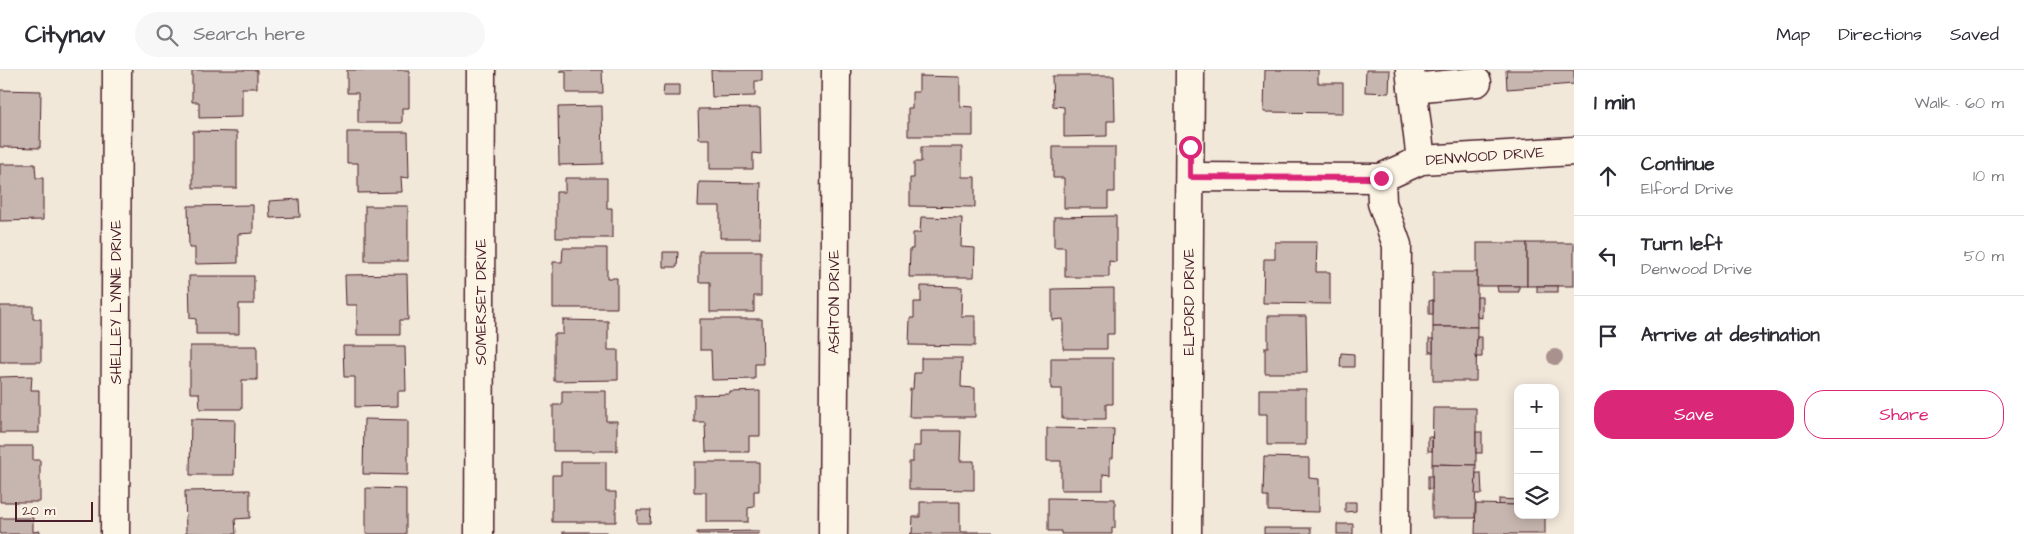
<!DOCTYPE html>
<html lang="en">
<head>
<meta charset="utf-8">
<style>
  body { margin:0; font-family:"Architects Daughter",sans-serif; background:#f7f7f7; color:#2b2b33 }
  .controls { position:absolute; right:15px; bottom:15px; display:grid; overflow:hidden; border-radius:10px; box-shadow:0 2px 12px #0003 }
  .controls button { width:45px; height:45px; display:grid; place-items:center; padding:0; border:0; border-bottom:1px solid #e1e1e2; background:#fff; color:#2b2b33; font:25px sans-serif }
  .scale { position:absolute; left:15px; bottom:12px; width:78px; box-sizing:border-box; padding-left:5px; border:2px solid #4a1f2b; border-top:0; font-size:14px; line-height:18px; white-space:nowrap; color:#4a1f2b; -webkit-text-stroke:4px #fcf5e5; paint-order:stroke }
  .stop { position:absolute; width:15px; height:15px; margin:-11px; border:4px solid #db2777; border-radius:50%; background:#fff }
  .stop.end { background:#db2777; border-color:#fff; box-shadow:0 1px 5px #0008 }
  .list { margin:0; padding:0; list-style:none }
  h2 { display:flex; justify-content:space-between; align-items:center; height:65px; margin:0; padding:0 20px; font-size:21px }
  h2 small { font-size:16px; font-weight:400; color:#7c7c81 }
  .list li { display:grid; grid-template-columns:32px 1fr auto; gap:15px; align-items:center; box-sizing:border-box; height:80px; padding:0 20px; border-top:1px solid #e1e1e2 }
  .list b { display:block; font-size:19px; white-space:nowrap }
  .list p { margin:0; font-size:16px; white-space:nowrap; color:#7c7c81 }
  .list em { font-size:16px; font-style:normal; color:#7c7c81 }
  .actions { display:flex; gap:10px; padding:15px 20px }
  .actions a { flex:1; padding:11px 0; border:1px solid #db2777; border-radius:20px; text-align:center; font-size:18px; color:#db2777 }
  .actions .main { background:#db2777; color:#fff }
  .icon { flex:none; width:28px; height:28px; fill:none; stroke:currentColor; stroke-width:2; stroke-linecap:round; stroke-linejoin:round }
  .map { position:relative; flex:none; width:1574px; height:464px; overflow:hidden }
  header { display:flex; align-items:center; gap:30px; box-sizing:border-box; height:70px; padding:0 25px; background:#fff; border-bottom:1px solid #e1e1e2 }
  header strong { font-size:24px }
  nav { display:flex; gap:28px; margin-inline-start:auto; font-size:18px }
  .search { width:350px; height:45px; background:#f7f7f7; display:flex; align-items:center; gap:12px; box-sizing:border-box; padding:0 18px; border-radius:28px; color:#7c7c81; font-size:19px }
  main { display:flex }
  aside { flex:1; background:#fff }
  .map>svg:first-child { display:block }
  .building { fill:#c7b6af; stroke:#4a1f2b }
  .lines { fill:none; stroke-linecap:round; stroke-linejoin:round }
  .minor-casing { stroke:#4a1f2b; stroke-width:31 }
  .minor { stroke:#fcf5e5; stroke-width:28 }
  .tree { fill:#a9918e }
  .route { stroke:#db2777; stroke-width:6 }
  .labels { text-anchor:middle; stroke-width:4; stroke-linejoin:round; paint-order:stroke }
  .street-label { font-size:15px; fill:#4a1f2b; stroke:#fcf5e5 }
</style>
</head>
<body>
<header>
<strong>Citynav</strong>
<div class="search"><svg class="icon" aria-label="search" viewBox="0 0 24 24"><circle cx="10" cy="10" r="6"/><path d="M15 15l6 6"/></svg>Search here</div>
<nav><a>Map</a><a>Directions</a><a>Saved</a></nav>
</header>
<main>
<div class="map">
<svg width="1574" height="464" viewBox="0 0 1574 464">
  <rect width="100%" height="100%" fill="#f1e8da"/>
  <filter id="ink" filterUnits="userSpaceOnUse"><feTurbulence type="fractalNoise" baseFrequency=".02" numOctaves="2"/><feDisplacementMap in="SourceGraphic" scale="10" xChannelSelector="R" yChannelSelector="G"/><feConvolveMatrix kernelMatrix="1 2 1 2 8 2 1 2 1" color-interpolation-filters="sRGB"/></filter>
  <g filter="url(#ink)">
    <!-- building -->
    <g class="building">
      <polygon points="192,0 257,0 257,18 242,18 242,47 199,48 199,32 192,32"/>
      <polygon points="347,0 409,0 409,38 402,38 402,53 358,53 358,23 347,23"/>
      <polygon points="560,0 602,0 603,23 566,23 566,2 560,2"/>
      <polygon points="711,0 762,0 762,11 755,11 755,26 712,27"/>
      <polygon points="1265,0 1318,0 1318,13 1343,13 1343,43 1264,42"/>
      <polygon points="1366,0 1390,0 1389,23 1365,22"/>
      <polygon points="1506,0 1574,0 1574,14 1507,19"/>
      <polygon points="919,6 960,7 960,36 973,37 973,66 908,66 908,38 912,38 912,22 919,22"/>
      <polygon points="1052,6 1114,6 1115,51 1107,51 1107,66 1064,67 1064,37 1053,36"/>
      <polygon points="664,15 680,15 680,26 663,26"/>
      <polygon points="0,20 41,21 40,78 0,77"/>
      <polygon points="602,36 603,94 559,95 558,37"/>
      <polygon points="760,38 761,84 753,83 753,99 710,99 710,69 699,69 698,39"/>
      <polygon points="193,61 237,62 237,118 193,118"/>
      <polygon points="347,62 408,62 409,108 401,107 402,122 358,123 358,93 347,93"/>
      <polygon points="921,77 962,77 962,107 975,107 975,137 910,136 910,108 914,108 914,92 921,92"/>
      <polygon points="1053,77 1115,77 1115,122 1108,122 1108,138 1064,138 1064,108 1053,108"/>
      <polygon points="0,94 35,94 36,108 43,108 43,150 0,151"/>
      <polygon points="565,108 607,108 607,138 612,138 612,168 556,168 556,122 565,122"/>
      <polygon points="699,112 761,113 760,168 720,168 720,136 698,136"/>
      <polygon points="299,129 300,147 270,148 269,131"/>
      <polygon points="253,135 253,163 238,164 238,193 195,194 195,178 189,178 188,136"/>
      <rect x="365" y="136" width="43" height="55"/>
      <polygon points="1116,146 1116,192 1109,191 1109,207 1065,207 1065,177 1054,177 1054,147"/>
      <polygon points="921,147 962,148 961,177 975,178 974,207 909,207 910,179 913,179 913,163 920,163"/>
      <polygon points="1275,172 1317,172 1316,202 1330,202 1330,234 1263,233 1264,189 1275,189"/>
      <rect x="1477" y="173" width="50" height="43"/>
      <rect x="1527" y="173" width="47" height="43"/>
      <polygon points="563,178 607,178 607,208 617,208 617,238 553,238 553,192 562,192"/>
      <polygon points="699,181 761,181 761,226 754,226 754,242 710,242 710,212 699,212"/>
      <polygon points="663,182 678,182 677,197 663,197"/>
      <rect x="1433" y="202" width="44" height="55"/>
      <polygon points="407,204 408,250 400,250 400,265 357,265 357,235 346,235 345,205"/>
      <polygon points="189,206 254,206 254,234 239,234 239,264 196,264 196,249 190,248"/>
      <polygon points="921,216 962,217 961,246 975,246 975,276 909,275 910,248 914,248 914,232 921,232"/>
      <polygon points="1497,216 1519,216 1519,222 1498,222"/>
      <rect x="1537" y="216" width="21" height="6"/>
      <polygon points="1114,218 1114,264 1107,264 1107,279 1063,279 1063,249 1052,250 1052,219"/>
      <polygon points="1477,227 1482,227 1482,248 1477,247"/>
      <polygon points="1433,230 1433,244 1429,244 1429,231"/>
      <polygon points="0,236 33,236 33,249 41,249 41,292 0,292"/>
      <polygon points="1268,246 1306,246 1307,303 1265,303 1265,277 1268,277"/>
      <polygon points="700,249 762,249 763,294 755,294 755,309 712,310 711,280 700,280"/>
      <polygon points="563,250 608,251 608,280 618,280 618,310 554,311 554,264 563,264"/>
      <polygon points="1433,257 1477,257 1476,311 1433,311"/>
      <polygon points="1477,267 1482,267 1482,287 1476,287"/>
      <rect x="1429" y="269" width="4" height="13"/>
      <polygon points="190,276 257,276 257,310 242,310 242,339 200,339 199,323 190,323"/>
      <polygon points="343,276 405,276 406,321 398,321 398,336 355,337 355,307 344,307"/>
      <polygon points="1341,283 1354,284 1354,297 1340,297"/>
      <polygon points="921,288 962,288 961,317 975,318 975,347 909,347 910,319 913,319 914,303 921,303"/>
      <polygon points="1051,288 1113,288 1113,334 1106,334 1106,349 1062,349 1062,319 1051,319"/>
      <polygon points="32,306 31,320 39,320 39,363 0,363 0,307"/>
      <polygon points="1259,319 1306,319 1306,375 1267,375 1267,344 1259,344"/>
      <polygon points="562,321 606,321 606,351 617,351 617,381 553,381 553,335 562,335"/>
      <polygon points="760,321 760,366 749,366 749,382 706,382 705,352 694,352 694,325 730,324 730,322"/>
      <polygon points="1433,338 1476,338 1476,395 1432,394"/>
      <polygon points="191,349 235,350 234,405 190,405"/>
      <polygon points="364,349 408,350 408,405 363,404"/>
      <polygon points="1047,358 1114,359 1113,388 1110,388 1110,405 1103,404 1103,420 1061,420 1061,391 1047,391"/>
      <polygon points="920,361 961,361 960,391 974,391 974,420 909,419 909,392 913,392 913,376 920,376"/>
      <rect x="1476" y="362" width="6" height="21"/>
      <rect x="1428" y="367" width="4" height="14"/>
      <polygon points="0,376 33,376 33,390 40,390 40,432 0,432"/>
      <polygon points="1264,387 1309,388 1309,408 1319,409 1319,442 1268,441 1268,427 1263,427"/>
      <polygon points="561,392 606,392 606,422 616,422 616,452 552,452 552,405 561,405"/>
      <polygon points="694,392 759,392 759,421 754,421 754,437 748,438 748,452 706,452 706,422 694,422"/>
      <polygon points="1432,394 1476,395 1475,448 1432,448"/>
      <polygon points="1476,403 1481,403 1482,424 1475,424"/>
      <rect x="1428" y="406" width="4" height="13"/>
      <polygon points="366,418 406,419 406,464 366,464"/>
      <polygon points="250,420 250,448 235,449 236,464 186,463 185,421"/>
      <polygon points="1048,428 1115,429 1115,458 1112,458 1112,464 1061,464 1061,461 1048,461"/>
      <polygon points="1499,429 1518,430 1518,435 1499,435"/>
      <polygon points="920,432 960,432 960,462 993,462 993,464 909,464 912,463 913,447 920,447"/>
      <polygon points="1345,432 1356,432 1356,441 1345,442"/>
      <polygon points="1476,434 1518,435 1518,445 1545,445 1545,464 1475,464"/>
      <polygon points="637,440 651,440 650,453 637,453"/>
      <polygon points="0,448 33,448 33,462 40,461 40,464 0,464"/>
      <rect x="1337" y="454" width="16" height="10"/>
      <rect x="1264" y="458" width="47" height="6"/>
      <polygon points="759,461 759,464 697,464 697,462"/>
      <rect x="563" y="462" width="44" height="2"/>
    </g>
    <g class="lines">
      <defs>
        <g id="minor">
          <polyline points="1410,0 1421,90"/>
          <polyline points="1412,18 1477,12"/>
          <polyline points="1190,107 1381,108 1421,90 1574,81"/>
          <polyline points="1381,108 1382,133 1397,175 1395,464"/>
          <polyline points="115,464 117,0"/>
          <polyline points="479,464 481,0"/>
          <polyline points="833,464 836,0"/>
          <polyline points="1187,464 1190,0"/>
        </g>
      </defs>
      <!-- minor casing -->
      <use href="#minor" class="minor-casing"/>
      <!-- minor -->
      <use href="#minor" class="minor"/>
    </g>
    <!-- trees -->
    <circle class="tree" cx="1555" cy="287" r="8"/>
  </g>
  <g class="lines" filter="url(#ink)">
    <!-- route -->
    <polyline class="route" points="1190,77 1190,107 1381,108"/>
  </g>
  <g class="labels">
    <!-- street labels -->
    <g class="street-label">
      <text transform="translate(1485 86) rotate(-4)" y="5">DENWOOD DRIVE</text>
      <text transform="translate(116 232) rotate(-90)" y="5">SHELLEY LYNNE DRIVE</text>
      <text transform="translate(481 232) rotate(-90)" y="5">SOMERSET DRIVE</text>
      <text transform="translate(834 232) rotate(-90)" y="5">ASHTON DRIVE</text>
      <text transform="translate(1189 232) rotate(-90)" y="5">ELFORD DRIVE</text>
    </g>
  </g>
</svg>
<div class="controls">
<button>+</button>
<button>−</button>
<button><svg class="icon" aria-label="layers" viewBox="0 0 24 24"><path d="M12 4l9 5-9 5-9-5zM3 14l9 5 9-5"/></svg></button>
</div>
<div class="scale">20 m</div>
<div class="stop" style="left:1190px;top:77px"></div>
<div class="stop end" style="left:1381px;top:108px"></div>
</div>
<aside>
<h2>1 min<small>Walk · 60 m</small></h2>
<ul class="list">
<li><svg class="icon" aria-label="ahead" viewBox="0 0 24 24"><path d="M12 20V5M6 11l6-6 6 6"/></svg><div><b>Continue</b><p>Elford Drive</p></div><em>10 m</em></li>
<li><svg class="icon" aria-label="left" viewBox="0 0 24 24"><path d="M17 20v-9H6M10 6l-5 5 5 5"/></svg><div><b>Turn left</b><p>Denwood Drive</p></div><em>50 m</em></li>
<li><svg class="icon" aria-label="arrive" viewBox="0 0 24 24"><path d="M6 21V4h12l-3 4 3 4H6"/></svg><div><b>Arrive at destination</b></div></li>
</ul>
<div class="actions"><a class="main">Save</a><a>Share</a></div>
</aside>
</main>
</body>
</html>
